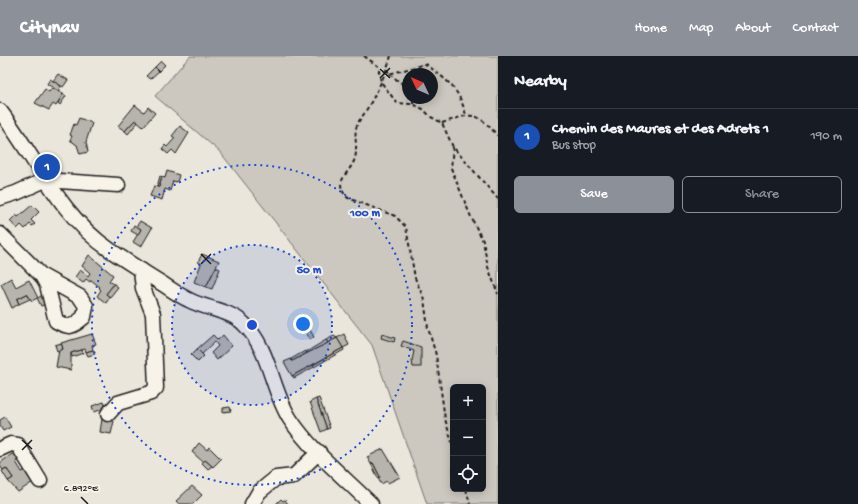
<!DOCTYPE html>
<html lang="en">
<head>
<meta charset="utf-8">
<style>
  body { margin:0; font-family:"Gochi Hand",sans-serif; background:#20242c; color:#f1f3f6 }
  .controls { position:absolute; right:12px; bottom:12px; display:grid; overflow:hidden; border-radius:6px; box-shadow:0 2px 10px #0003 }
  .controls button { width:36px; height:36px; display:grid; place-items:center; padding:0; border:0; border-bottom:1px solid #363941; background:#171b24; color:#f1f3f6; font:20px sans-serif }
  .compass { position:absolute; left:402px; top:12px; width:36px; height:36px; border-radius:50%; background:#171b24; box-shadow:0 2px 10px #0003; rotate:314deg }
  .you { position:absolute; left:303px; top:268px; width:14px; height:14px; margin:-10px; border:3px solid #fff; border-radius:50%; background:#1a73e8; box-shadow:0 0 0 6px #1a73e833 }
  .badge { display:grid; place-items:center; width:26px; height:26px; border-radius:50%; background:#8c9099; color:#fff; font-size:13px; font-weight:700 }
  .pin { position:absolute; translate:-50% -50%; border:2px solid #fff; box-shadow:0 1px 4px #0006 }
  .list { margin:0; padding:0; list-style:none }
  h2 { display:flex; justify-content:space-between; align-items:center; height:52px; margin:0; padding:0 16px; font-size:17px }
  h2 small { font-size:13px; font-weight:400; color:#9ea1a6 }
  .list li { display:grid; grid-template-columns:26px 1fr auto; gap:12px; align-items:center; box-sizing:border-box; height:56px; padding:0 16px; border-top:1px solid #363941 }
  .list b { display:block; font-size:15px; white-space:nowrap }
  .list p { margin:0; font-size:13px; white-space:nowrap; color:#9ea1a6 }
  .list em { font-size:13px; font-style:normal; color:#9ea1a6 }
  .actions { display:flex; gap:8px; padding:12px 16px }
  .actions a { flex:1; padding:9px 0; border:1px solid #8c9099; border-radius:6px; text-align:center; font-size:14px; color:#8c9099 }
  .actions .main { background:#8c9099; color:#fff }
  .icon { flex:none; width:22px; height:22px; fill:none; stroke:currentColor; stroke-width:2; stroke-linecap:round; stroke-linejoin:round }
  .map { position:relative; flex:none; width:498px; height:448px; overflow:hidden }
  header { display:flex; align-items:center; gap:24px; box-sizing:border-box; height:56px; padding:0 20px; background:#8c9099; color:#fff }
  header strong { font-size:19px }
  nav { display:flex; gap:22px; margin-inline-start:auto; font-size:14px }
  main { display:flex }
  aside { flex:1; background:#171b24 }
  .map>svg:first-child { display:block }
  .green { fill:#ccc8c0; stroke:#74726e; fill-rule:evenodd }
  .building { fill:#b6b4ac; stroke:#1c1c1c }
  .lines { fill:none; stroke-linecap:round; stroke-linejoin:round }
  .minor-casing { stroke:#1c1c1c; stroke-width:17 }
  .path { stroke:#1c1c1c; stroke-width:2; stroke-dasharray:4 3; stroke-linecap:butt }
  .minor { stroke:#f7f3e8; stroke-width:14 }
  .ticks { fill:none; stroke:#1c1c1c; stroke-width:1.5 }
  .ring { fill:none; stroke:#1d4ed8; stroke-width:2; stroke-dasharray:2 4 }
  .ticks-label { font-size:10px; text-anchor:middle; fill:#1c1c1c; stroke:#f7f3e8; stroke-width:4; stroke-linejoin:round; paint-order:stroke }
  .centre { fill:#1d4ed8; stroke:#f7f3e8; stroke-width:2 }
  .ring-label { font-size:12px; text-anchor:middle; font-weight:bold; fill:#1d4ed8; stroke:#f7f3e8; stroke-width:4; stroke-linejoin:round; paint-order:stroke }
</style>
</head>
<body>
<header>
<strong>Citynav</strong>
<nav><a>Home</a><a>Map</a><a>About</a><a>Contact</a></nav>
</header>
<main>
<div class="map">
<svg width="498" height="448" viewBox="0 0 498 448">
  <rect width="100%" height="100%" fill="#eae6dc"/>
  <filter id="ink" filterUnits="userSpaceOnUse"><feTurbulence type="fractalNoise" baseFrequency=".025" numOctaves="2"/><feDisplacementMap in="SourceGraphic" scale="8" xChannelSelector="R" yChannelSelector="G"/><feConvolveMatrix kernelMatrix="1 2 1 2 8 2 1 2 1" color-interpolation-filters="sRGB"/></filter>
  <g filter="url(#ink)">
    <!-- green -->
    <path class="green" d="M190 0H498V448H427L372 289 220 96 155 40ZM408 18H432V42H408ZM453 331H483V433H453Z"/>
    <!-- building -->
    <g class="building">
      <polygon points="161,5 165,9 159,15 155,11"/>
      <polygon points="155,11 159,15 150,23 146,20"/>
      <polygon points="58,18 68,24 63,31 53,25"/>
      <polygon points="50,23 61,30 58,35 47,28"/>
      <polygon points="52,32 63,38 56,50 53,48 49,54 35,47 45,33 49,36"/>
      <polygon points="63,38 66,40 60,49 58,47"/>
      <polygon points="135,49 144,56 148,51 155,57 143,71 135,64 125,75 118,70"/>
      <polygon points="79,62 92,67 86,86 88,96 80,98 77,89 70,84 72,80 70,79 74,68 76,69"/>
      <polygon points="135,64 138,66 128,78 125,75"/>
      <polygon points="180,70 189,77 176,98 172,94 168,98 162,93 165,89 167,91 175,82 172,80"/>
      <polygon points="167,115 179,119 177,126 173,125 170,135 165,133 162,144 150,140 154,130 159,131 162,121 165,122"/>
      <polygon points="160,120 162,121 159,131 157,131"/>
      <polygon points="32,149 39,156 31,164 35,168 32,170 30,168 25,173 21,169 17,173 10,165 16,159 18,161"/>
      <polygon points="140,165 152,172 141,191 133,186 141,173 136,171"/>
      <polygon points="134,169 141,173 138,179 131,175"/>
      <polygon points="202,198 219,205 206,231 194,226 201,208 198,206"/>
      <polygon points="89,199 113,219 109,225 114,228 106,238 110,241 106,247 97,240 101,234 99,232 100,231 91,224 90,226 86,223 83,227 75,221 80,214 88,220 90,217 82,210"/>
      <polygon points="216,211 220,213 212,233 206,231"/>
      <polygon points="11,222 16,231 29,224 38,242 42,239 46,248 41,250 37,242 32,245 27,238 17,243 19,248 12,252 1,228"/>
      <polygon points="114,228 118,231 110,241 106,238"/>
      <polygon points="27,238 30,243 19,248 17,243"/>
      <polygon points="310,274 314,281 310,284 306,276"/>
      <polygon points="92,278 96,288 92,289 93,294 86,296 85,293 71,297 71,314 56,311 59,294 63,293 61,287"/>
      <polygon points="344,278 349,289 343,292 337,282"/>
      <polygon points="382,278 395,282 394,286 381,282"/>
      <polygon points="213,279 218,284 223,279 232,290 217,304 211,297 218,290 215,286 202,298 197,293"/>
      <polygon points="334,280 337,282 328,287 326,284"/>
      <polygon points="337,282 343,292 292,320 284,306 291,303 292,305"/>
      <polygon points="326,284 328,287 307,297 306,296"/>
      <polygon points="403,285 421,291 421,311 413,311 412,305 414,295 401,290"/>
      <polygon points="61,287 63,293 57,295 55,289"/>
      <polygon points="343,292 344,294 335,299 334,297"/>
      <polygon points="197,293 204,300 198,306 191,299"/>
      <polygon points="82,294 83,297 72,301 71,297"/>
      <polygon points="93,294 95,298 88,300 86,296"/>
      <polygon points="305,295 307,297 292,305 291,303"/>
      <polygon points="334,297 335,299 314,311 313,309"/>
      <polygon points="313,309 314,311 294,322 292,320"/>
      <polygon points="319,342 330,372 327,373 316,343"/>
      <polygon points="316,343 327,373 321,376 310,346"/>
      <polygon points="104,346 106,352 94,356 92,350"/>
      <polygon points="230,351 231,355 223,356 223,352"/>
      <polygon points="5,361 11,371 3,375 0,370 0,364"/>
      <polygon points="102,363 114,365 111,378 100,376"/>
      <polygon points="199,387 207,394 209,391 221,403 213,411 205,404 203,406 192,396"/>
      <polygon points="383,393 400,421 388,427 387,425 381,428 378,422 380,421 373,407 371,408 367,401"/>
      <polygon points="12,398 16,398 18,402 16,406 22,416 25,414 33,426 18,436 8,425 13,422 6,412 3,414 0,410 0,407"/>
      <polygon points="205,404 212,410 208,413 202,407"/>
      <polygon points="373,407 380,421 378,422 371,408"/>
      <polygon points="6,412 13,422 8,425 2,415"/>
      <polygon points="192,430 202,439 193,448 179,448 176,445"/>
      <polygon points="281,443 283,445 285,444 288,448 276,448"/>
    </g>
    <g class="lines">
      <defs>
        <g id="minor">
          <path d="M0 55C36 102 60 160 110 194 126 205 142 215 158 225 168 231 178 239 189 244 206 253 230 254 244 268 270 293 271 333 290 363 311 395 344 421 371 448"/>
          <polyline points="0,142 16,137 45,124 118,129"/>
          <path d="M0 178 42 220 80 241 86 250 84 261C72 271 70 273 56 265L47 229 42 220"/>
          <polyline points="108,358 118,347 151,337 156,332 153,258 143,232 141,214"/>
          <polyline points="0,393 11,388 18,389 40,425"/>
          <polyline points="252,448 259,436 276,422 294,420 319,396"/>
        </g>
      </defs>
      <!-- minor casing -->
      <use href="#minor" class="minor-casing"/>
      <!-- path -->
      <g class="path">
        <polyline points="364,0 378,10 381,26 397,47 413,48 423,53 431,61 442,67 453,91 498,143"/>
        <path d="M391 0C385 19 376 39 365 56 363 60 359 64 357 69 353 81 359 93 354 105 348 119 332 126 348 142L395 160 406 171 415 222 424 243 428 272 436 299 445 363 453 390"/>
        <path d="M387 13 389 18 426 8C448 26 458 30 466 59"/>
        <polyline points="389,18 408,32"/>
        <polyline points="413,48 413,42"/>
        <path d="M442 67C473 57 475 54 498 80"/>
        <polyline points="453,91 451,112 471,161 483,185 488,211 498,238"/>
        <polyline points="466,433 470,448"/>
      </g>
      <!-- minor -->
      <use href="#minor" class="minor"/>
    </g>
  </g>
  <!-- ticks -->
  <path class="ticks" d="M380 13 390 22M380 22 390 12M201 198 211 208M201 208 211 198M22 384 32 393M22 394 32 384M81 441 88 448"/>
  <!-- distance rings -->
  <circle cx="252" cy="269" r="80" fill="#1d4ed8" fill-opacity=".12"/>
  <g class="ring">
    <circle cx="252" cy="269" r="80"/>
    <circle cx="252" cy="269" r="160"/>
  </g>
  <g class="ticks-label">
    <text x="81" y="435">6.892°E</text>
  </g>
  <circle cx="252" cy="269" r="6" class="centre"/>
  <g class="ring-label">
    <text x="365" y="160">100 m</text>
    <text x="309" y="217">50 m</text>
  </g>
</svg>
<div class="controls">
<button>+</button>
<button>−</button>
<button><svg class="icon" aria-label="locate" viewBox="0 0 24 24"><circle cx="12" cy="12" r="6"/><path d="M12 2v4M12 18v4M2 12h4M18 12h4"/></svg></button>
</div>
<svg class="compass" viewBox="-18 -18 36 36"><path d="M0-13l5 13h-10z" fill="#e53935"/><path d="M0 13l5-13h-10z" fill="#9ea1a6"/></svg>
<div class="you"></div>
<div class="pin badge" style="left:47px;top:111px;background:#1a4fb4">1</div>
</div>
<aside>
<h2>Nearby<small></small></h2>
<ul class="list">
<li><span class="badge" style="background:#1a4fb4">1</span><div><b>Chemin des Maures et des Adrets 1</b><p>Bus stop</p></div><em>190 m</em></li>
</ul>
<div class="actions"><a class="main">Save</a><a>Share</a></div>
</aside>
</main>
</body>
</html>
